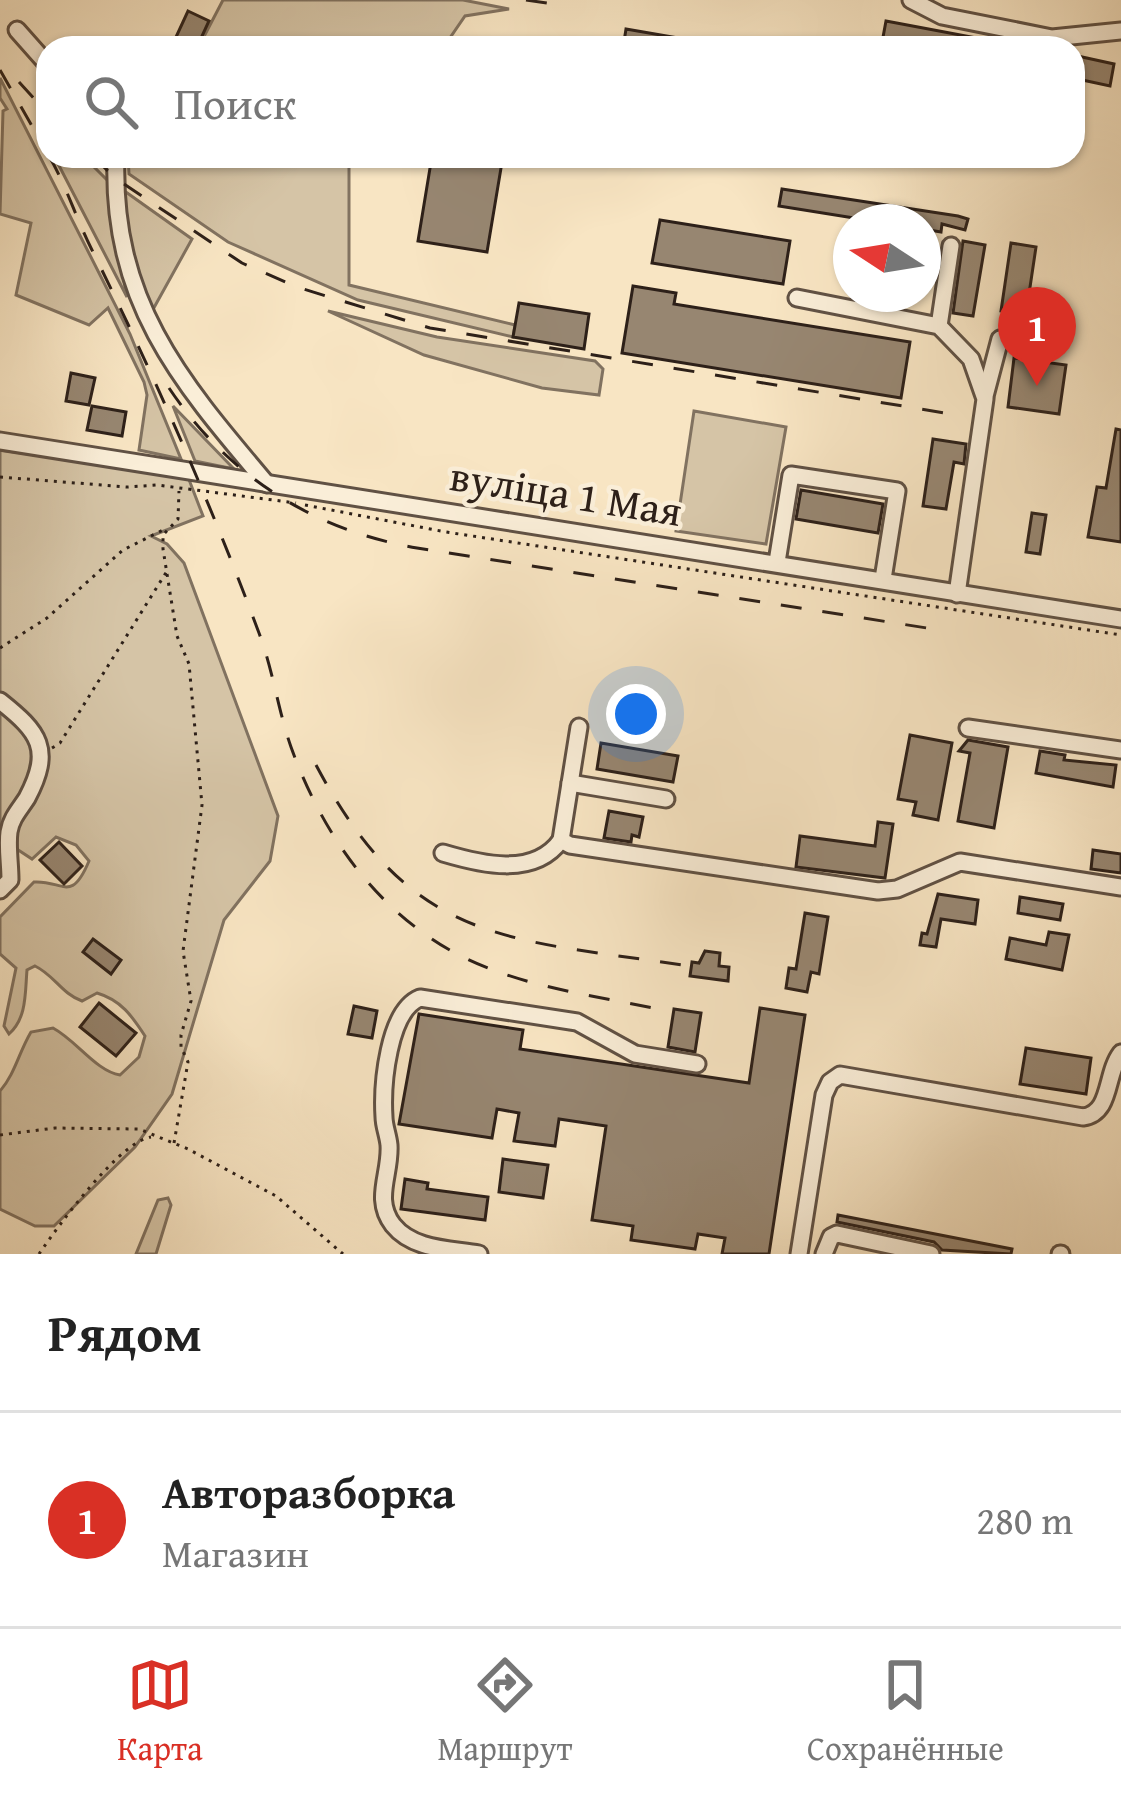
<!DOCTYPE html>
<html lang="ru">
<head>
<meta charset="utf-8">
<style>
  body { margin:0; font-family:"Gentium Book Plus",serif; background:#f6f6f6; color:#222 }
  .compass { position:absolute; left:833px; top:204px; width:108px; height:108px; border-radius:50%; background:#fff; box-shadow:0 3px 9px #0004; rotate:282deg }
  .you { position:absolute; left:636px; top:714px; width:42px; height:42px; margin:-30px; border:9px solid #fff; border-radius:50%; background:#1a73e8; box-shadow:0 0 0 18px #1a73e833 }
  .badge { display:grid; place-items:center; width:78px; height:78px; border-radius:50%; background:#d93025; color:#fff; font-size:39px; font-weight:700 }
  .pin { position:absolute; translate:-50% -99px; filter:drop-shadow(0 3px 6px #0008) }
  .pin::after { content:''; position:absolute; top:63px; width:42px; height:36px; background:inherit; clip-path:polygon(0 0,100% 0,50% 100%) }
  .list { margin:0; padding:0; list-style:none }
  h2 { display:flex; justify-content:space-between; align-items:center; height:156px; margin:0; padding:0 48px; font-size:51px }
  h2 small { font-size:39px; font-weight:400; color:#767676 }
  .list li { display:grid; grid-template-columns:78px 1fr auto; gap:36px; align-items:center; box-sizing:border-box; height:216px; padding:0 48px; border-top:3px solid #e0e0e0 }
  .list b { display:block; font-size:45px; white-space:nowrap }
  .list p { margin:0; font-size:39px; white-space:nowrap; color:#767676 }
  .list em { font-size:39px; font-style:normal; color:#767676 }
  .icon { flex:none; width:66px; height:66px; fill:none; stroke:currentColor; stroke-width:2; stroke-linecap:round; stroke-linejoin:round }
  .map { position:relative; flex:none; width:1121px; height:1254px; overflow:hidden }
  .search { position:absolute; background:#fff; box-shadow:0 3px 9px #0004; left:36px; right:36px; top:36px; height:132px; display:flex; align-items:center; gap:30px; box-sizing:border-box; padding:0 42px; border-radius:36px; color:#767676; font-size:45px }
  .sheet { height:372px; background:#fff }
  nav { display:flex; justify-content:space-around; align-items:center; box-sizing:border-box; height:168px; border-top:3px solid #e0e0e0; background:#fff; font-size:33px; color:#767676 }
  nav a { display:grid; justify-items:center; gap:6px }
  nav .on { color:#d93025 }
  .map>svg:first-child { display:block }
  .green { fill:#d5c4a6; stroke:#817260; stroke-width:3 }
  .building { fill:#978671; stroke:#2d2019; stroke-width:3 }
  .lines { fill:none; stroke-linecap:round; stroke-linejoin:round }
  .minor-casing { stroke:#605144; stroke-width:21 }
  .path { stroke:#2d2019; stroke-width:3; stroke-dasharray:3 6; stroke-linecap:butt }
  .minor { stroke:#faeed8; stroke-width:15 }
  .rail { stroke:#2d2019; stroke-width:3; stroke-dasharray:21 21; stroke-linecap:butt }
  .labels { text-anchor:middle; stroke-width:9; stroke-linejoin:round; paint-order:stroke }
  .street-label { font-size:42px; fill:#2d2019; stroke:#faeed8 }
</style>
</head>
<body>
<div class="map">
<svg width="1121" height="1254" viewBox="0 0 1121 1254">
  <rect width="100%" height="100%" fill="#f8e5c3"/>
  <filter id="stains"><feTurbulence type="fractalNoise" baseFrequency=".00167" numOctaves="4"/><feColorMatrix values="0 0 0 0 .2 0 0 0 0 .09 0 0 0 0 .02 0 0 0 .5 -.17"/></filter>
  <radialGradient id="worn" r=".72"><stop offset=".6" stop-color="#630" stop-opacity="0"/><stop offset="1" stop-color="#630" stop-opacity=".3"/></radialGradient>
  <!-- green -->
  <g class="green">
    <polygon points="223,0 463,0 509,9 465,16 443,48 198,48"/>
    <polygon points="0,78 130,334 181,459 139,450 147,395 144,382 108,308 89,325 16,295 31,223 0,214 3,111 7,109 0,98"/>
    <polygon points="54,156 83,156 111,184 114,228 127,297"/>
    <polygon points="128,156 349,156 349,285 515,325 513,337 358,300 228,242 129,174"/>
    <polygon points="123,190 192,239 151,313 131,256"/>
    <polygon points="328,311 437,337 595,361 603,369 599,395 542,388 424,355"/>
    <polygon points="173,406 234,469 195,461"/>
    <polygon points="694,411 786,427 766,544 676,531"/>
    <path d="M0 450 188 477 203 516 151 536 167 544 184 563 278 816 270 861 224 920 172 1094 135 1147 54 1226H35L0 1209V1091C15 1074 19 1052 31 1032L53 1028C77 1041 96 1071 120 1075L139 1057 145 1036C132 1016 121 1000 97 993L82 1001C62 994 54 975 35 966L27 970C25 993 27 1018 9 1034L4 1026 16 968 0 954V917L34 882C63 880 71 904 89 861L76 845 56 837 32 859 0 838Z"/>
    <polygon points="168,1198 171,1205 156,1254 136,1254 158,1200"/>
  </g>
  <!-- building -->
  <g class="building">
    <polygon points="188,11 209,21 197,47 176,37"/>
    <polygon points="886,21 1003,43 1003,48 881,48"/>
    <polygon points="626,29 707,43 706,48 623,48"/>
    <polygon points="1073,55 1114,64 1110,86 1073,78"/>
    <polygon points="432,156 503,156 487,252 418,241"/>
    <polygon points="782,189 958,216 968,219 965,230 942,224 941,232 923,229 923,222 879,222 779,206"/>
    <polygon points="660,220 790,241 783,284 652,263"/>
    <polygon points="963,241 985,245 973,316 953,313"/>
    <polygon points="1011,243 1036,247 1026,314 1001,311"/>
    <polygon points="633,286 676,293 674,304 910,342 901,398 622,353"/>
    <polygon points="519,303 589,314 584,349 513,337"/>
    <polygon points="1014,358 1066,365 1059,414 1008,407"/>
    <polygon points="71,373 95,378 89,405 66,401"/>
    <polygon points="92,406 126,412 122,436 87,430"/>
    <polygon points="1116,429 1121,430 1121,542 1088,537 1097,487 1106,488"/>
    <polygon points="933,439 966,444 964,464 954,462 946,509 923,506"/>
    <polygon points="801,490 883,504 878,533 796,519"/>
    <polygon points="1032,513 1046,515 1040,554 1026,552"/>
    <polygon points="910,735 952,743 938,820 913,815 916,802 898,799"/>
    <polygon points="968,740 1008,747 994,828 958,821 970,753 959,751"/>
    <polygon points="601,743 678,756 673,782 597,769"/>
    <polygon points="1040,751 1065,755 1064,760 1116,765 1113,787 1036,773"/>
    <polygon points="609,811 643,817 639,837 632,835 631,842 604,838"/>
    <polygon points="878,822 893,824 885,878 796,867 800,836 875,846"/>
    <polygon points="59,842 82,866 64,884 40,860"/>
    <polygon points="1093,850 1121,854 1121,873 1091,869"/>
    <polygon points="938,894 978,900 975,924 941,919 936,947 920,945 922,933 927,934"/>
    <polygon points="1020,897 1063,904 1060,920 1018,913"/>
    <polygon points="805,913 828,917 819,974 811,972 807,992 786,988 789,968 796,969"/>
    <polygon points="1049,932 1069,935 1062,970 1006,959 1010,938 1046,945"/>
    <polygon points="93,939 121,960 111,974 83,952"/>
    <polygon points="705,951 720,953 719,966 729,967 728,981 690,976 692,962 699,963"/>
    <polygon points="99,1003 136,1033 116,1056 80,1027"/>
    <polygon points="354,1006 377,1011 372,1038 348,1034"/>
    <polygon points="760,1008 805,1015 769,1254 722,1254 725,1238 698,1234 695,1249 631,1240 633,1226 592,1220 606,1126 559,1119 555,1146 514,1141 519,1113 497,1109 492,1138 399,1124 419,1014 523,1030 520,1049 749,1083"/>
    <polygon points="674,1009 701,1013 695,1052 668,1047"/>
    <polygon points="1026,1048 1091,1058 1086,1094 1020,1084"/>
    <polygon points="503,1159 548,1165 543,1198 499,1192"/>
    <polygon points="405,1179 428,1183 427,1189 488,1197 485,1220 401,1209"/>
    <polygon points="838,1215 1012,1249 1011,1254 942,1250 934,1242 837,1222"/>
  </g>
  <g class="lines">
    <defs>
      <g id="minor">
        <polyline points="911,0 942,16 1052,38 1121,31"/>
        <polyline points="17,30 48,65"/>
        <path d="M116 156C111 301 179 380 267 484"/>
        <polyline points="797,298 939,326 971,359 985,399 957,594"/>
        <polyline points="939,326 951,246"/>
        <polyline points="985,396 1000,339"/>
        <polyline points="0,441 1121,619"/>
        <polyline points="777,562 791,475 897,491 883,579"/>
        <path d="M0 701C39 732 53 749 27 798 20 809 11 818 9 832 7 846 10 864 10 880L0 890"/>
        <polyline points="579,727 561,840 570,845 878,891 897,889 960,862 1121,887"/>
        <polyline points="968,728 1121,750"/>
        <polyline points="570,783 666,799"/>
        <path d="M443 853C480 864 534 878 561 840"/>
        <path d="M479 1254C450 1249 413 1250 393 1225 373 1199 391 1174 389 1145 388 1135 384 1126 384 1117 382 1085 388 1011 420 998L577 1022 635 1054 697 1064"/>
        <path d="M799 1254 824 1095 830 1082 840 1075 1083 1117C1112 1113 1105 1074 1121 1053"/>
        <polyline points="824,1254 831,1237 837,1234 931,1254"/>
        <polyline points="1060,1254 1061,1254"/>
      </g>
    </defs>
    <!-- minor casing -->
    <use href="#minor" class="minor-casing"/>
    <!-- path -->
    <g class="path">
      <polyline points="0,477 127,487 157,485 296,503"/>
      <polyline points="305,505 446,532 1121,635"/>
      <polyline points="0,648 47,618 123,550 165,529"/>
      <polyline points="52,748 60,743 167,571"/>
      <polyline points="0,1135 55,1128 139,1129 188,1149 276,1196 343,1254"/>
      <polyline points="174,1143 188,1062 181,1047 181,1035 191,1001 183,951 202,805 189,664 177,636 163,549 163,535 178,519 179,491"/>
      <path d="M39 1254C58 1226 120 1141 151 1137"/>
    </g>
    <!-- minor -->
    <use href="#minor" class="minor"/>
    <!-- rail -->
    <g class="rail">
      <polyline points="526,0 553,4"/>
      <polyline points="0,70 48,154"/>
      <polyline points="19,82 48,114"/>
      <path d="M49 156C66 185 76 218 91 248 153 373 210 501 259 633 273 670 278 710 291 747 318 822 362 891 429 937 495 983 576 992 653 1008"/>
      <polyline points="93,156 115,178 242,263 297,287 430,328 945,413"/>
      <path d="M169 388C228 476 313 530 417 548L946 631"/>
      <path d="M316 765C412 946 506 938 689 966"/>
    </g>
  </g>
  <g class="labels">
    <!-- street labels -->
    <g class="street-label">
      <text transform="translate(566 493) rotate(9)" y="15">вуліца 1 Мая</text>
    </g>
  </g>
  <rect width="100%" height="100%" filter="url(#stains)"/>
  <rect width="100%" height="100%" fill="url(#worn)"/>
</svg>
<svg class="compass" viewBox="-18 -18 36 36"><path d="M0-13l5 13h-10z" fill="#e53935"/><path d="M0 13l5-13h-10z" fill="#767676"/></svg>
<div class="you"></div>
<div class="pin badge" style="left:1037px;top:386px">1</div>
<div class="search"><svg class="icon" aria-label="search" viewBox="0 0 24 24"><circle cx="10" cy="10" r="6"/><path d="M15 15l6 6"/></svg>Поиск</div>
</div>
<section class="sheet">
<h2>Рядом<small></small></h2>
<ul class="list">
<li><span class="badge">1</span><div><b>Авторазборка</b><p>Магазин</p></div><em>280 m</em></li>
</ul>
</section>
<nav>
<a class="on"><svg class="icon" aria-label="map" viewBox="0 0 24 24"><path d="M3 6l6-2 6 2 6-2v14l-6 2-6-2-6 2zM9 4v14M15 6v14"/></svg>Карта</a>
<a><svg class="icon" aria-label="directions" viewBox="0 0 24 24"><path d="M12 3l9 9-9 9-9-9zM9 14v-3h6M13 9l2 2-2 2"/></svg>Маршрут</a>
<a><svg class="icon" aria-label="saved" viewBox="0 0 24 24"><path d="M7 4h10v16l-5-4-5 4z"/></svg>Сохранённые</a>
</nav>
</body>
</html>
